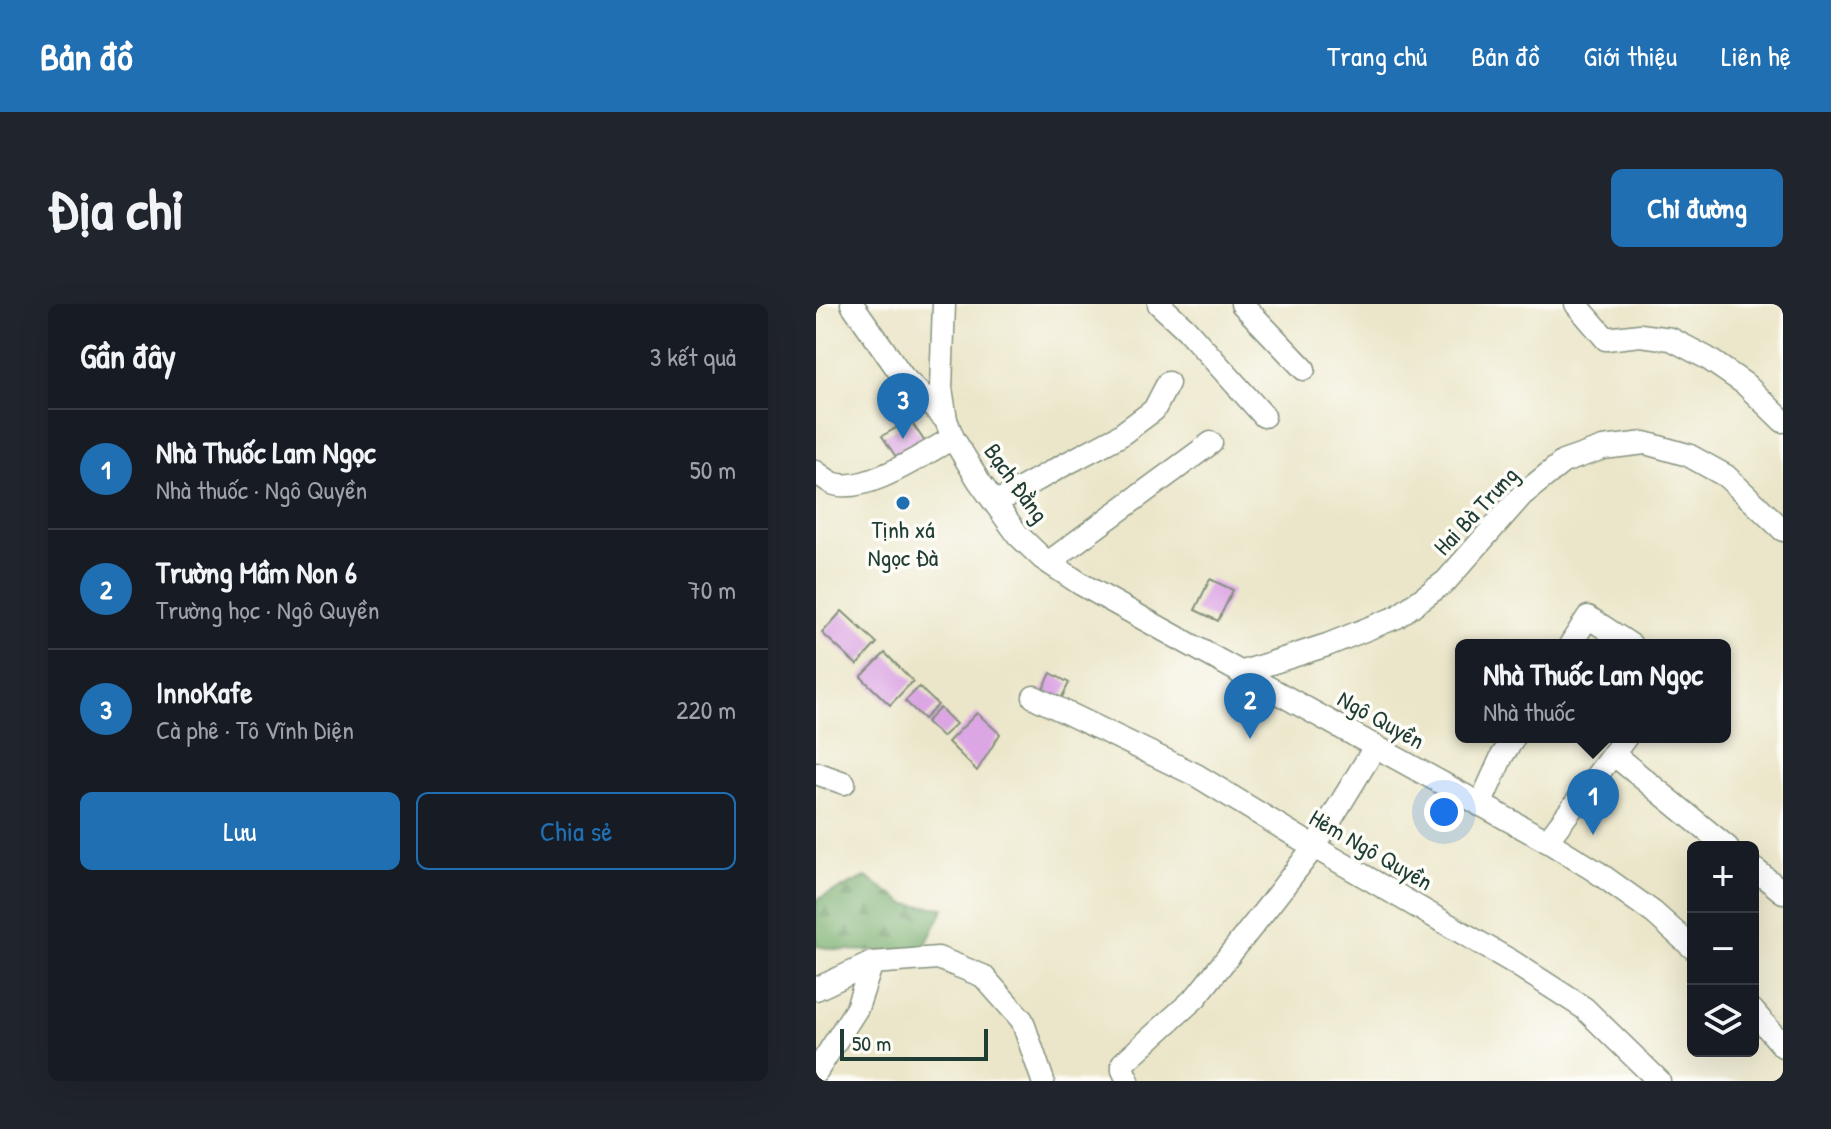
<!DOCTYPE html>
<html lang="vi">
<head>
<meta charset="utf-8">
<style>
  body { margin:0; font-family:"Patrick Hand",sans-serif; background:#20242c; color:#f1f3f6 }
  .controls { position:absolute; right:24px; bottom:24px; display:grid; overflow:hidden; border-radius:12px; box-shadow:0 8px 32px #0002 }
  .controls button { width:72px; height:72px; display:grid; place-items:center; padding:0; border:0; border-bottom:2px solid #363941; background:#171b24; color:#f1f3f6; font:40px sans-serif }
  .scale { position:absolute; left:24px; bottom:20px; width:148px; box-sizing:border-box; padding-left:8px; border:4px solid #1f3d34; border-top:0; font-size:22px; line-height:28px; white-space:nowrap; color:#1f3d34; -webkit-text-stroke:6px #fdfcf7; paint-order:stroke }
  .you { position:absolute; left:628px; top:508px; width:28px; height:28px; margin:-20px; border:6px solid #fff; border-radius:50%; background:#1a73e8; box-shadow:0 0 0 12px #1a73e833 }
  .badge { display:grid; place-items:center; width:52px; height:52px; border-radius:50%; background:#1f6fb2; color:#fff; font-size:26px; font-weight:700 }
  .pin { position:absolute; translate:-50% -66px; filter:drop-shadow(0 2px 4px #0008) }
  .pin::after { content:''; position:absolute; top:42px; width:28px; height:24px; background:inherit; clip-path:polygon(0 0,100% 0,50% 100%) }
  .popup { position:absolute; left:639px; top:335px; width:276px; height:104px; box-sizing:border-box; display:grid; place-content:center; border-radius:12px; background:#171b24; filter:drop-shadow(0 2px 6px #0005); font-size:26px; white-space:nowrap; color:#9ea1a6 }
  .popup b { font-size:30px; color:#f1f3f6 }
  .popup::after { content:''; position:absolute; left:50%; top:100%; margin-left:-16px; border:16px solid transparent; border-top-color:#171b24 }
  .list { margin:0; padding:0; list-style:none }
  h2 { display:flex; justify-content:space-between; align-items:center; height:104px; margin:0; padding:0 32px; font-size:34px }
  h2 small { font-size:26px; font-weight:400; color:#9ea1a6 }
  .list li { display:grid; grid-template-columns:52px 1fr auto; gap:24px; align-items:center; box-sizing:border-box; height:120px; padding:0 32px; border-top:2px solid #363941 }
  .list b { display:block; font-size:30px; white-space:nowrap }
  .list p { margin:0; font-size:26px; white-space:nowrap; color:#9ea1a6 }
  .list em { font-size:26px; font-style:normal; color:#9ea1a6 }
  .actions { display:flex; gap:16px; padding:24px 32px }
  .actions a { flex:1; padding:18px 0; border:2px solid #1f6fb2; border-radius:12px; text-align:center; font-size:28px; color:#1f6fb2 }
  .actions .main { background:#1f6fb2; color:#fff }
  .icon { flex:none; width:44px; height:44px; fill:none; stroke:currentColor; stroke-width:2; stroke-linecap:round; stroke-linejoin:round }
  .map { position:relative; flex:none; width:967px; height:777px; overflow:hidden; border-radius:12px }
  header { display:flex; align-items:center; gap:48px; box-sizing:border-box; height:112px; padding:0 40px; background:#1f6fb2; color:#fff }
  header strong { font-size:38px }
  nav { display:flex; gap:44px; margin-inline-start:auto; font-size:28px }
  .intro { display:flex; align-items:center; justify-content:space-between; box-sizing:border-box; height:192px; padding:0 48px }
  h1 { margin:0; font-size:56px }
  .button { padding:20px 36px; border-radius:12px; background:#1f6fb2; color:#fff; font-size:28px; font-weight:700 }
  main { display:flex; gap:48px; padding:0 48px }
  aside { flex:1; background:#171b24; border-radius:12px; box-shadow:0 8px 32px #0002 }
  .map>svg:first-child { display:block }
  .forest { fill:url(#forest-firs); stroke:#4a7450; stroke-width:2 }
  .building { fill:#dca6e4 }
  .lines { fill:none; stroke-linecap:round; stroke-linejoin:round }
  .minor-casing { stroke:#85927e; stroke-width:25 }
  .minor { stroke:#fff; stroke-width:22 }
  .poi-dot { fill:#1f6fb2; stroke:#fdfcf7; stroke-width:3 }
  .labels { text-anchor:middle; stroke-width:7; stroke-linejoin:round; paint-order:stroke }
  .street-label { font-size:24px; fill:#1f3d34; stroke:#fdfcf7 }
  .poi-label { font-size:24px; fill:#1f3d34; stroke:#fdfcf7 }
</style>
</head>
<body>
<header>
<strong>Bản đồ</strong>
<nav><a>Trang chủ</a><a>Bản đồ</a><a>Giới thiệu</a><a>Liên hệ</a></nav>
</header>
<div class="intro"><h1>Địa chỉ</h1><a class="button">Chỉ đường</a></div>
<main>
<aside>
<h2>Gần đây<small>3 kết quả</small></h2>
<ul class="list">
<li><span class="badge">1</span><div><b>Nhà Thuốc Lam Ngọc</b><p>Nhà thuốc · Ngô Quyền</p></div><em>50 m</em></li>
<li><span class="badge">2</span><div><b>Trường Mầm Non 6</b><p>Trường học · Ngô Quyền</p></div><em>70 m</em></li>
<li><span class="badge">3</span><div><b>InnoKafe</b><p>Cà phê · Tô Vĩnh Diện</p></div><em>220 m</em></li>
</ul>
<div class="actions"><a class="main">Lưu</a><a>Chia sẻ</a></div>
</aside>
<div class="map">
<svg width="967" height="777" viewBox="0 0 967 777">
  <defs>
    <pattern id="forest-firs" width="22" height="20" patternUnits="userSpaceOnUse" patternTransform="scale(2)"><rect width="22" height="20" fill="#74ac6b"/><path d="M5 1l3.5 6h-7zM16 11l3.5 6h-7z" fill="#5f8d59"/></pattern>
  </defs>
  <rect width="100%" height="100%" fill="#fdfcf7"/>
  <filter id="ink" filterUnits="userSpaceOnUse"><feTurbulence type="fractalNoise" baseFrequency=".0125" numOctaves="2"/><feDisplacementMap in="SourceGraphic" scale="16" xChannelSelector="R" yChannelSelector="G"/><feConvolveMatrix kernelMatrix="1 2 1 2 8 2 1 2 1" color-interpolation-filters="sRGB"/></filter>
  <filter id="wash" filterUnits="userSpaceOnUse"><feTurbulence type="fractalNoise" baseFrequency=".006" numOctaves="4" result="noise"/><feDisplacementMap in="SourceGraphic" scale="32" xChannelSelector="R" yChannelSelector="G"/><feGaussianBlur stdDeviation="1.8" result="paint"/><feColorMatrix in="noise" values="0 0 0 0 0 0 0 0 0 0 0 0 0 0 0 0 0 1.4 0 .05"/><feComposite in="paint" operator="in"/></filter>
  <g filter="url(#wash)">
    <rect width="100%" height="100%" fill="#ebe6c9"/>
    <!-- forest -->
    <polygon class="forest" points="50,573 90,600 128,604 106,648 22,646 0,642 0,596"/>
    <g id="blocks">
      <!-- building -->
      <g class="building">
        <polygon points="94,116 109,138 80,153 66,132"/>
        <polygon points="394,275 417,286 402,317 379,306"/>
        <polygon points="26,307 61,339 41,361 6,329"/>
        <polygon points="69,349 97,377 74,401 45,373"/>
        <polygon points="235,369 253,379 244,397 226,387"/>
        <polygon points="103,383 122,401 108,415 89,397"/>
        <polygon points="124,404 140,420 126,433 110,418"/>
        <polygon points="161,409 184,430 161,467 132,438"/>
      </g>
    </g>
  </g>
  <g filter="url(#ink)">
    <use href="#blocks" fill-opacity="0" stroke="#85927e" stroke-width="2"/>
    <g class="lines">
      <defs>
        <g id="minor">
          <polyline points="36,0 87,73 130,116"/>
          <polyline points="128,0 125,84 130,116 137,134 163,177 202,231 226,254 265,280 346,325 731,537 781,568 838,609 877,644"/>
          <polyline points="343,0 370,25 448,112"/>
          <polyline points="426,0 488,65"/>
          <polyline points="760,0 790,35 824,31 855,35 891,54 929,80 967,117"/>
          <path d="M0 168C5 172 11 176 16 179 48 192 109 149 137 134"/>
          <polyline points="179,199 244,163 303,132 338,106 352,79"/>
          <polyline points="233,258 395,139"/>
          <polyline points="754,341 772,313 815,341"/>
          <polyline points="424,369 511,341 581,313 630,277 706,191 747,158 787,144 829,139 872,151 910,172 967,226"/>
          <polyline points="218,393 380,471 498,543 695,657 768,704 843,777"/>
          <polyline points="797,450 911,543"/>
          <polyline points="0,469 28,479"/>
          <polyline points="664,501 686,452 698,433"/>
          <polyline points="731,537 810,433"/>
          <polyline points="937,564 967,588"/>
          <polyline points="0,685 56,659"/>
          <polyline points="937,707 967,742"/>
          <polyline points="0,768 41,704 56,659 122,654 167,672 206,716 227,777"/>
          <polyline points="312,777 307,766 307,759 380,693 454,600 498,543 559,443"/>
        </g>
      </defs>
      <!-- minor casing -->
      <use href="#minor" class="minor-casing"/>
      <!-- minor -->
      <use href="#minor" class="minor"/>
    </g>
  </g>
  <!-- markers -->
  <circle class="poi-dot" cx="87" cy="199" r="8"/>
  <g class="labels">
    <!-- street labels -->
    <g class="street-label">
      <text transform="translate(200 179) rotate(54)" y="8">Bạch Đằng</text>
      <text transform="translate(660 207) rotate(-47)" y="8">Hai Bà Trưng</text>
      <text transform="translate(565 416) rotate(29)" y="8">Ngô Quyền</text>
      <text transform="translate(555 546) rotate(30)" y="8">Hẻm Ngô Quyền</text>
    </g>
    <!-- poi labels -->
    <g class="poi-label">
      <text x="87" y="234">Tịnh xá<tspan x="87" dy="28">Ngọc Đà</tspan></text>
    </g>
  </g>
</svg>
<div class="controls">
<button>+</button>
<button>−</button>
<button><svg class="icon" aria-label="layers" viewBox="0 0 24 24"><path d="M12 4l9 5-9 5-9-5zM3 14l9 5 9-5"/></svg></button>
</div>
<div class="scale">50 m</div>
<div class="you"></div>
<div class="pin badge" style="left:777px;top:531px">1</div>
<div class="popup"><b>Nhà Thuốc Lam Ngọc</b>Nhà thuốc</div>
<div class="pin badge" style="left:434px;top:435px">2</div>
<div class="pin badge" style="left:87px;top:135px">3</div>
</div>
</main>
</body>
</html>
